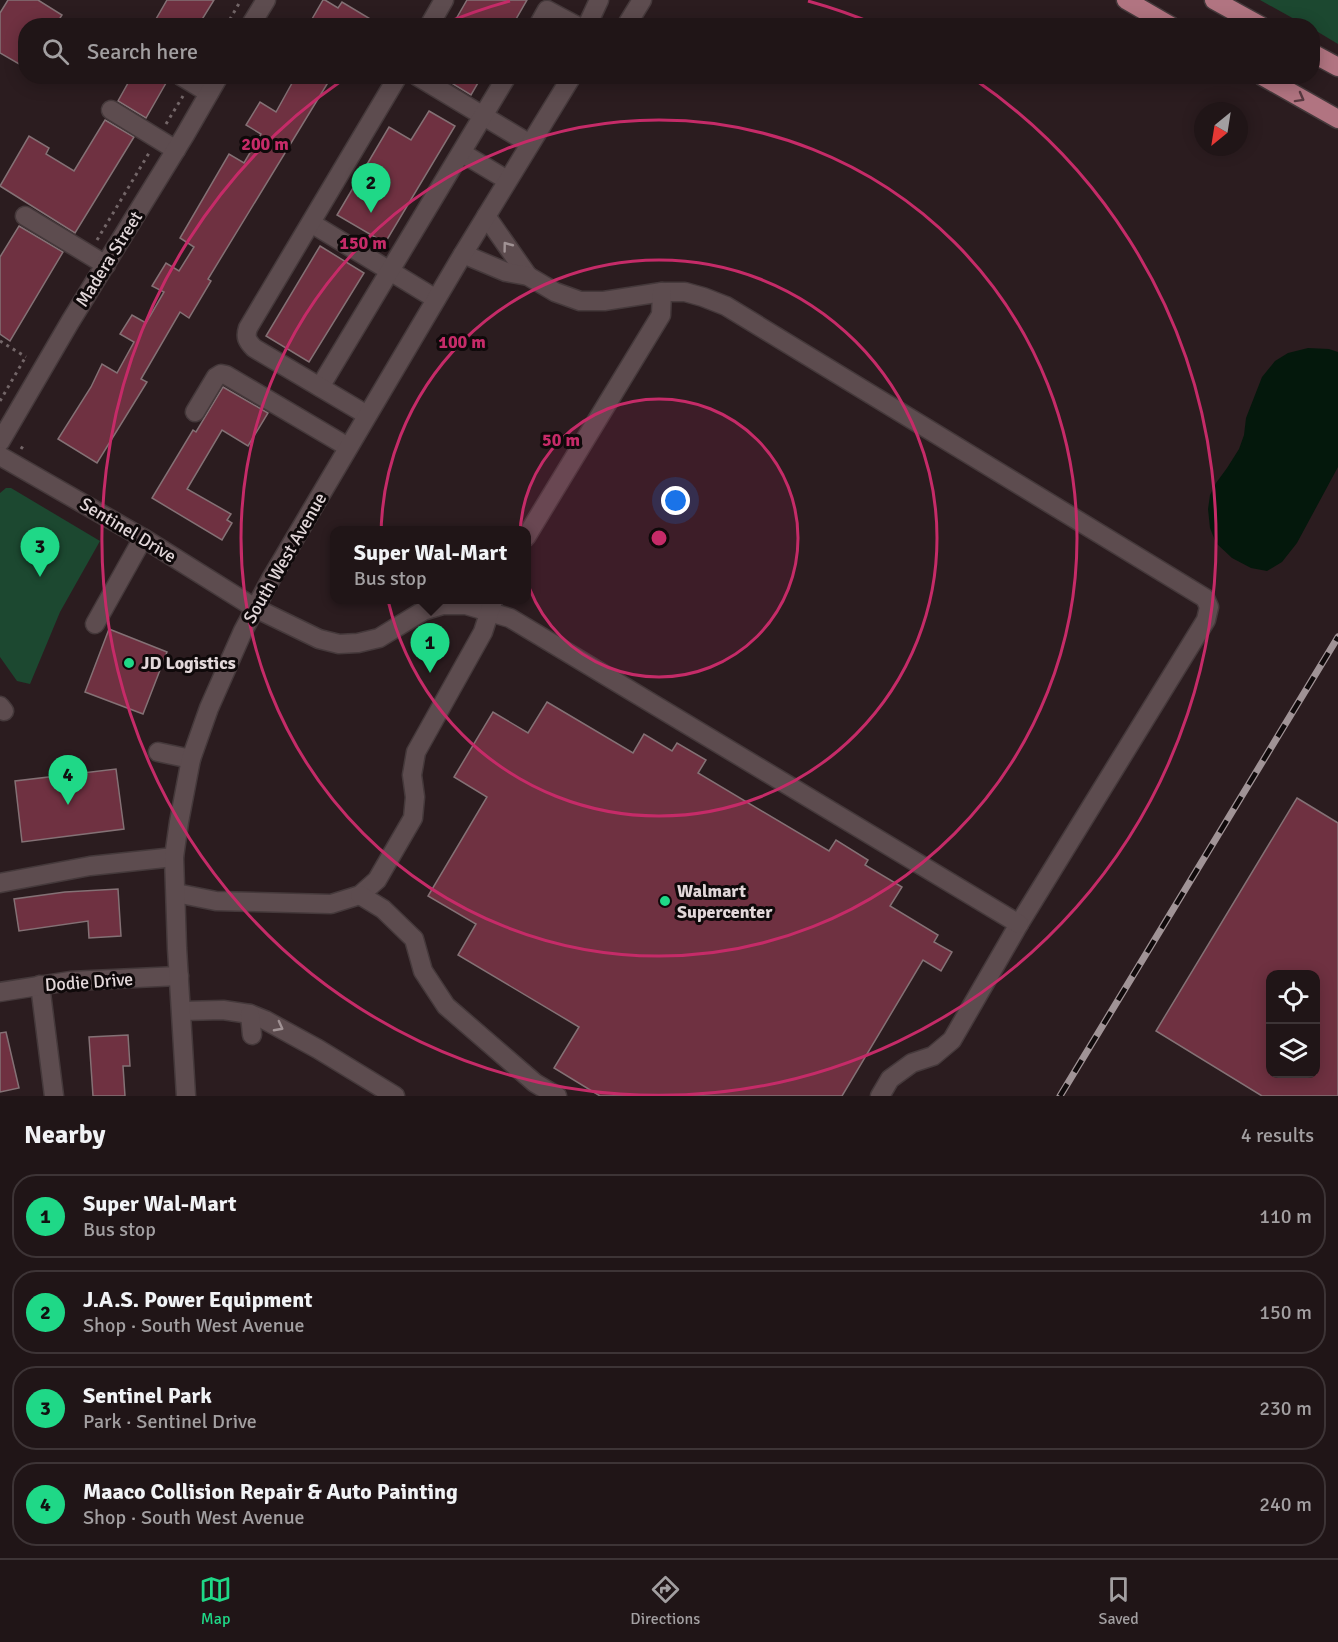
<!DOCTYPE html>
<html lang="en">
<head>
<meta charset="utf-8">
<style>
  body { margin:0; font-family:Signika,sans-serif; background:#2d2224; color:#f1f3f6 }
  .controls { position:absolute; right:18px; bottom:18px; display:grid; overflow:hidden; border-radius:12px; box-shadow:0 3px 15px #0003 }
  .controls button { width:54px; height:54px; display:grid; place-items:center; padding:0; border:0; border-bottom:2px solid #3d3436; background:#201517; color:#f1f3f6; font:30px sans-serif }
  .compass { position:absolute; left:1194px; top:102px; width:54px; height:54px; border-radius:50%; background:#201517; box-shadow:0 3px 15px #0003; rotate:210deg }
  .you { position:absolute; left:676px; top:501px; width:21px; height:21px; margin:-15px; border:4px solid #fff; border-radius:50%; background:#1a73e8; box-shadow:0 0 0 9px #1a73e833 }
  .badge { display:grid; place-items:center; width:39px; height:39px; border-radius:50%; background:#1fd887; color:#111; font-size:20px; font-weight:700 }
  .pin { position:absolute; translate:-50% -50px; filter:drop-shadow(0 2px 3px #0008) }
  .pin::after { content:''; position:absolute; top:32px; width:21px; height:18px; background:inherit; clip-path:polygon(0 0,100% 0,50% 100%) }
  .popup { position:absolute; left:330px; top:526px; width:201px; height:78px; box-sizing:border-box; display:grid; place-content:center; border-radius:12px; background:#201517; filter:drop-shadow(0 2px 4px #0005); font-size:20px; white-space:nowrap; color:#a29fa1 }
  .popup b { font-size:22px; color:#f1f3f6 }
  .popup::after { content:''; position:absolute; left:50%; top:100%; margin-left:-12px; border:12px solid transparent; border-top-color:#201517 }
  .list { margin:0; padding:0; list-style:none }
  h2 { display:flex; justify-content:space-between; align-items:center; height:78px; margin:0; padding:0 24px; font-size:26px }
  h2 small { font-size:20px; font-weight:400; color:#a29fa1 }
  .list li { display:grid; grid-template-columns:39px 1fr auto; gap:18px; align-items:center; box-sizing:border-box; height:84px; margin:0 12px 12px; padding:0 12px; border:2px solid #3d3436; border-radius:24px }
  .list b { display:block; font-size:22px; white-space:nowrap }
  .list p { margin:0; font-size:20px; white-space:nowrap; color:#a29fa1 }
  .list em { font-size:20px; font-style:normal; color:#a29fa1 }
  .icon { flex:none; width:33px; height:33px; fill:none; stroke:currentColor; stroke-width:2; stroke-linecap:round; stroke-linejoin:round }
  .map { position:relative; flex:none; width:1338px; height:1096px; overflow:hidden }
  .search { position:absolute; background:#201517; box-shadow:0 3px 15px #0003; left:18px; right:18px; top:18px; height:66px; display:flex; align-items:center; gap:15px; box-sizing:border-box; padding:0 21px; border-radius:24px; color:#a29fa1; font-size:22px }
  .sheet { height:462px; background:#201517 }
  nav { display:flex; justify-content:space-around; align-items:center; box-sizing:border-box; height:84px; border-top:2px solid #3d3436; background:#201517; font-size:16px; color:#a29fa1 }
  nav a { display:grid; justify-items:center; gap:3px }
  nav .on { color:#1fd887 }
  .map>svg:first-child { display:block }
  .green { fill:#1c4830 }
  .water { fill:#04180c }
  .building { fill:#6f3141; stroke:#847175; stroke-width:1.5; fill-rule:evenodd }
  .lines { fill:none; stroke-linecap:round; stroke-linejoin:round }
  .minor-casing { stroke:#45393b; stroke-width:21 }
  .major-casing { stroke:#45393b; stroke-width:21 }
  .path { stroke:#736668; stroke-width:3; stroke-dasharray:3 4.5; stroke-linecap:butt }
  .minor { stroke:#5d4c4f; stroke-width:18 }
  .major { stroke:#b17481; stroke-width:18 }
  .rail-casing { stroke:#a09396; stroke-width:7 }
  .rail { stroke:#0f090a; stroke-width:4.5; stroke-dasharray:14; stroke-linecap:butt }
  .oneway { stroke:#583940 }
  .oneway2 { stroke:#a09294 }
  .ring { fill:none; stroke:#c52b68; stroke-width:3 }
  .poi-dot { fill:#1fd887; stroke:#0f090a; stroke-width:2 }
  .labels { text-anchor:middle; stroke-width:6; stroke-linejoin:round; paint-order:stroke }
  .street-label { font-size:18px; fill:#e2d7d9; stroke:#0f090a }
  .poi-label { font-size:18px; font-weight:bold; fill:#e2d7d9; stroke:#0f090a; text-anchor:start }
  .centre { fill:#c52b68; stroke:#0f090a; stroke-width:3 }
  .ring-label { font-size:18px; text-anchor:middle; font-weight:bold; fill:#c52b68; stroke:#0f090a; stroke-width:6; stroke-linejoin:round; paint-order:stroke }
</style>
</head>
<body>
<div class="map">
<svg width="1338" height="1096" viewBox="0 0 1338 1096">
  <rect width="100%" height="100%" fill="#2b1c1f"/>
  <!-- green -->
  <g class="green">
    <polygon points="1260,0 1338,0 1338,44 1313,29 1312,26 1305,25"/>
    <polygon points="6,488 11,488 100,541 60,612 30,684 17,681 0,657 0,493"/>
  </g>
  <!-- water -->
  <polygon class="water" points="1308,348 1329,349 1338,352 1338,467 1297,543 1282,562 1267,571 1251,568 1232,558 1216,543 1210,528 1208,509 1210,495 1216,483 1227,468 1239,449 1244,435 1246,418 1262,377 1275,361 1288,353"/>
  <!-- building -->
  <g class="building">
    <polygon points="8,0 38,0 62,15 55,26 26,26 26,68 0,53 0,13"/>
    <polygon points="167,0 214,0 198,26 152,26"/>
    <polygon points="323,0 325,0 338,8 342,2 382,26 308,26"/>
    <polygon points="467,0 527,0 512,26 452,26"/>
    <polygon points="132,76 170,76 146,118 118,101"/>
    <polygon points="296,76 332,76 208,279 211,281 189,318 180,312 141,379 147,382 97,463 58,439 91,387 102,364 117,373 134,342 120,334 132,315 146,323 164,292 152,286 166,263 179,271 194,247 180,238 229,154 244,163 261,134 246,125 260,102 276,112"/>
    <polygon points="440,76 482,76 471,95"/>
    <polygon points="429,111 455,126 385,243 337,215 389,127 411,140"/>
    <polygon points="105,120 134,137 75,233 0,186 29,136 49,148 46,154 74,171"/>
    <polygon points="19,226 63,252 10,341 0,334 0,257"/>
    <polygon points="320,246 364,273 309,362 266,336"/>
    <polygon points="223,387 268,413 248,446 222,430 187,489 231,514 227,520 232,523 222,540 152,498 193,430 196,432"/>
    <polygon points="109,629 167,652 143,714 85,692"/>
    <polygon points="547,702 633,753 644,734 672,751 677,743 706,760 698,773 829,851 836,840 868,860 865,865 902,887 890,906 938,935 934,942 952,952 941,971 923,960 842,1096 600,1096 554,1068 579,1027 458,955 476,924 428,896 487,797 454,777 493,712 528,733"/>
    <polygon points="116,769 124,829 22,842 15,781"/>
    <path d="M1297 798 1338 823V1096H1262L1156 1031ZM1270 975H1316V1074H1270Z"/>
    <polygon points="118,889 121,936 89,938 88,921 19,931 14,899 65,892"/>
    <polygon points="6,1032 19,1088 0,1092 0,1033"/>
    <polygon points="128,1035 130,1066 123,1066 125,1096 93,1096 89,1037"/>
  </g>
  <g class="lines">
    <defs>
      <g id="minor">
        <polyline points="250,26 266,0"/>
        <polyline points="429,26 444,0"/>
        <polyline points="538,26 547,10 577,26"/>
        <polyline points="587,26 599,0"/>
        <polyline points="626,26 642,0"/>
        <polyline points="181,76 209,93"/>
        <polyline points="417,76 530,144"/>
        <polyline points="111,110 176,150"/>
        <polyline points="462,153 507,180"/>
        <polyline points="25,216 106,265"/>
        <polyline points="486,216 528,276"/>
        <polyline points="311,223 436,299"/>
        <polyline points="463,254 506,272 528,276 555,292 580,301 604,301 662,292 685,292 703,297 726,306 1205,598 1209,607 1206,620 1019,924 952,1040 933,1056 912,1063 890,1079 880,1096"/>
        <polyline points="320,387 507,76"/>
        <polyline points="195,412 216,377 221,374 226,375 348,447"/>
        <path d="M367 415 254 348C247 341 245 337 248 328L398 76"/>
        <polyline points="0,442 70,322 185,135 219,76"/>
        <polyline points="0,456 143,538 255,608 319,639 339,644 358,643 379,638 423,611 443,605 466,605 510,618 1019,924"/>
        <polyline points="526,537 661,315 662,292"/>
        <polyline points="95,624 143,538"/>
        <polyline points="0,706 4,711"/>
        <polyline points="158,752 191,759"/>
        <polyline points="0,883 90,866 174,857"/>
        <polyline points="176,893 216,901 331,904 360,895 377,880 413,818 415,797 412,775 416,752 483,632 493,601"/>
        <polyline points="360,895 383,909 414,939 423,971 446,1006 535,1083 557,1096"/>
        <polyline points="40,985 54,1096"/>
        <polyline points="0,992 70,981 179,976"/>
        <polyline points="182,1011 223,1010 250,1014 265,1020 318,1049 395,1096"/>
        <polyline points="250,1014 252,1035"/>
        <polyline points="186,1096 177,948 174,857 179,822 191,759 209,708 243,631 272,577 463,254 572,76"/>
      </g>
      <g id="major">
        <polyline points="1126,0 1171,26"/>
        <polyline points="1214,0 1261,26"/>
        <polyline points="1312,53 1338,67"/>
        <polyline points="1262,76 1338,119"/>
      </g>
    </defs>
    <!-- minor casing -->
    <use href="#minor" class="minor-casing"/>
    <!-- major casing -->
    <use href="#major" class="major-casing"/>
    <!-- path -->
    <g class="path">
      <polyline points="226,26 241,0"/>
      <polyline points="166,124 183,96"/>
      <polyline points="97,240 149,153"/>
      <polyline points="0,341 26,357"/>
      <polyline points="0,401 25,358"/>
      <polyline points="21,449 25,443"/>
    </g>
    <!-- minor -->
    <use href="#minor" class="minor"/>
    <!-- major -->
    <use href="#major" class="major"/>
    <defs>
      <polyline id="rail" points="1060,1096 1338,637"/>
    </defs>
    <!-- rail casing -->
    <use href="#rail" class="rail-casing"/>
    <!-- rail -->
    <use href="#rail" class="rail"/>
  </g>
  <!-- one-way arrows -->
  <defs><path id="oneway-chevron" d="M-2-3.5L2.5 0L-2 3.5" fill="none" stroke-width="1.6" stroke-linecap="round" stroke-linejoin="round" transform="scale(1.5)"/></defs>
  <use class="oneway" href="#oneway-chevron" transform="translate(1300 98) rotate(29)"/>
  <g class="oneway2">
    <use href="#oneway-chevron" transform="translate(507 246) rotate(-127)"/>
    <use href="#oneway-chevron" transform="translate(279 1027) rotate(28)"/>
  </g>
  <!-- distance rings -->
  <circle cx="659" cy="538" r="139" fill="#c52b68" fill-opacity=".12"/>
  <g class="ring">
    <circle cx="659" cy="538" r="139"/>
    <circle cx="659" cy="538" r="278"/>
    <circle cx="659" cy="538" r="418"/>
    <path d="M441 25A557 557 0 0 1 510 1M808 1A557 557 0 0 1 877 25M974 79A557 557 0 1 1 344 79"/>
  </g>
  <!-- markers -->
  <g class="poi-dot">
    <circle cx="129" cy="663" r="6"/>
    <circle cx="665" cy="901" r="6"/>
  </g>
  <g class="labels">
    <!-- street labels -->
    <g class="street-label">
      <text transform="translate(109 259) rotate(-58)" y="6">Madera Street</text>
      <text transform="translate(128 530) rotate(31)" y="6">Sentinel Drive</text>
      <text transform="translate(285 558) rotate(-60)" y="6">South West Avenue</text>
      <text transform="translate(89 982) rotate(-4)" y="6">Dodie Drive</text>
    </g>
    <!-- poi labels -->
    <g class="poi-label">
      <text x="141" y="669">JD Logistics</text>
      <text x="677" y="897">Walmart<tspan x="677" dy="21">Supercenter</tspan></text>
    </g>
  </g>
  <circle cx="659" cy="538" r="9" class="centre"/>
  <g class="ring-label">
    <text x="265" y="150">200 m</text>
    <text x="363" y="249">150 m</text>
    <text x="462" y="348">100 m</text>
    <text x="561" y="446">50 m</text>
  </g>
</svg>
<div class="controls">
<button><svg class="icon" aria-label="locate" viewBox="0 0 24 24"><circle cx="12" cy="12" r="6"/><path d="M12 2v4M12 18v4M2 12h4M18 12h4"/></svg></button>
<button><svg class="icon" aria-label="layers" viewBox="0 0 24 24"><path d="M12 4l9 5-9 5-9-5zM3 14l9 5 9-5"/></svg></button>
</div>
<svg class="compass" viewBox="-18 -18 36 36"><path d="M0-13l5 13h-10z" fill="#e53935"/><path d="M0 13l5-13h-10z" fill="#a29fa1"/></svg>
<div class="you"></div>
<div class="pin badge" style="left:430px;top:673px">1</div>
<div class="popup"><b>Super Wal-Mart</b>Bus stop</div>
<div class="pin badge" style="left:371px;top:213px">2</div>
<div class="pin badge" style="left:40px;top:577px">3</div>
<div class="pin badge" style="left:68px;top:805px">4</div>
<div class="search"><svg class="icon" aria-label="search" viewBox="0 0 24 24"><circle cx="10" cy="10" r="6"/><path d="M15 15l6 6"/></svg>Search here</div>
</div>
<section class="sheet">
<h2>Nearby<small>4 results</small></h2>
<ul class="list">
<li><span class="badge">1</span><div><b>Super Wal-Mart</b><p>Bus stop</p></div><em>110 m</em></li>
<li><span class="badge">2</span><div><b>J.A.S. Power Equipment</b><p>Shop · South West Avenue</p></div><em>150 m</em></li>
<li><span class="badge">3</span><div><b>Sentinel Park</b><p>Park · Sentinel Drive</p></div><em>230 m</em></li>
<li><span class="badge">4</span><div><b>Maaco Collision Repair &amp; Auto Painting</b><p>Shop · South West Avenue</p></div><em>240 m</em></li>
</ul>
</section>
<nav>
<a class="on"><svg class="icon" aria-label="map" viewBox="0 0 24 24"><path d="M3 6l6-2 6 2 6-2v14l-6 2-6-2-6 2zM9 4v14M15 6v14"/></svg>Map</a>
<a><svg class="icon" aria-label="directions" viewBox="0 0 24 24"><path d="M12 3l9 9-9 9-9-9zM9 14v-3h6M13 9l2 2-2 2"/></svg>Directions</a>
<a><svg class="icon" aria-label="saved" viewBox="0 0 24 24"><path d="M7 4h10v16l-5-4-5 4z"/></svg>Saved</a>
</nav>
</body>
</html>
